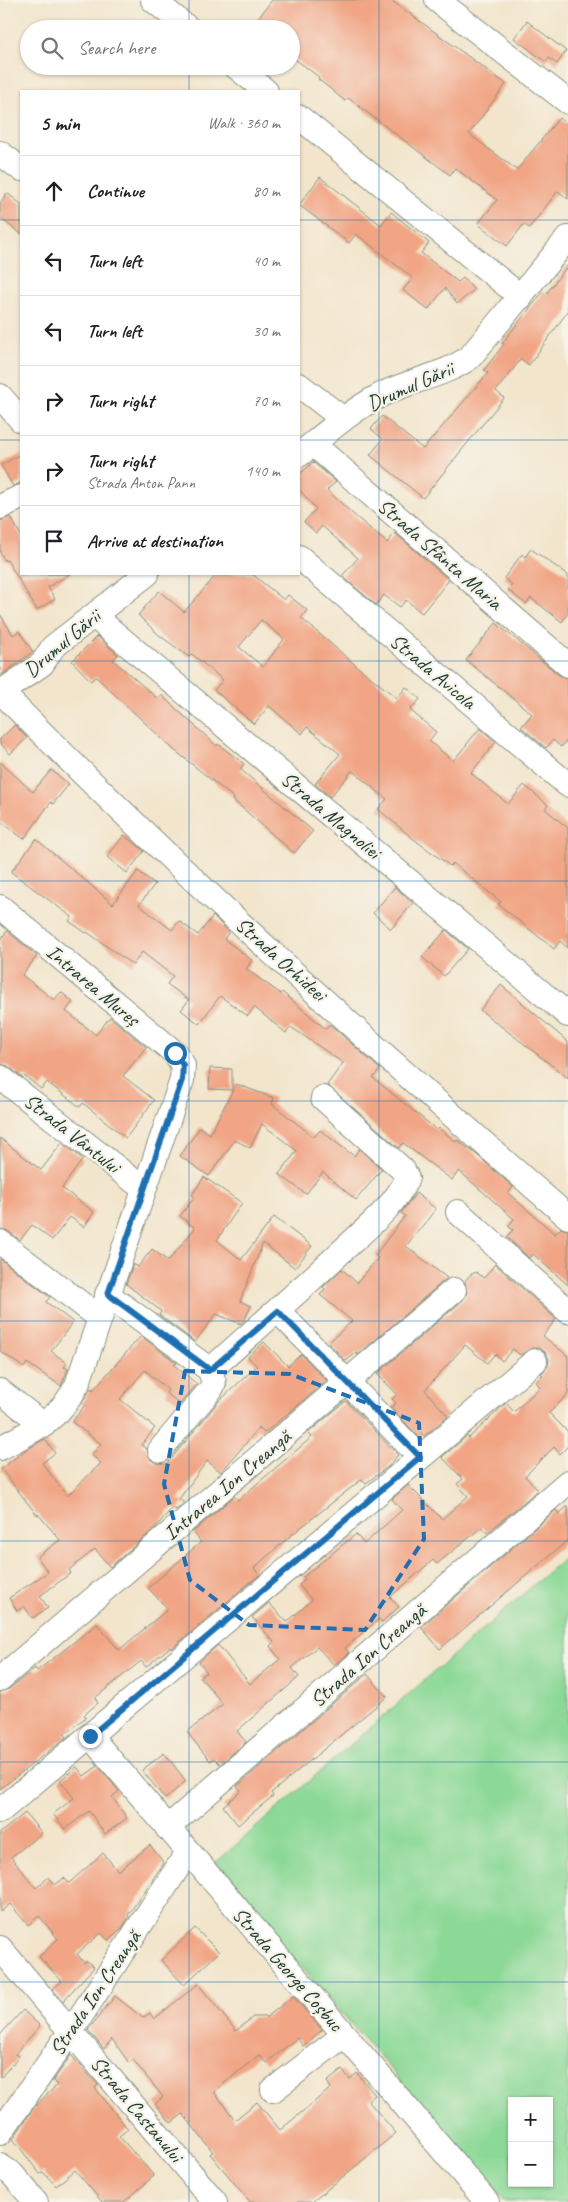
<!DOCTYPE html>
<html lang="en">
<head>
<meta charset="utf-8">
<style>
  body { margin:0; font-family:Caveat,sans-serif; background:#f2f2f2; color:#202124 }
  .controls { position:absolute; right:15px; bottom:15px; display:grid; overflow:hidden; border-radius:0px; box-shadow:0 1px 4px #0004 }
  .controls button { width:45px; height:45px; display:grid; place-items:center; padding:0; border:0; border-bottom:1px solid #e0e0e0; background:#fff; color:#202124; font:25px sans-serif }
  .stop { position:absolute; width:15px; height:15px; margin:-11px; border:4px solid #1f6fb2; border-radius:50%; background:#fff }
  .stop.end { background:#1f6fb2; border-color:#fff; box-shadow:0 1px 5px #0008 }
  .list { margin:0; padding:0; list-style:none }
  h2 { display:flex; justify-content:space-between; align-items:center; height:65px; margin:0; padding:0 20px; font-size:21px }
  h2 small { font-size:16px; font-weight:400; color:#757577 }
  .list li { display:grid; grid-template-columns:32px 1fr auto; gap:15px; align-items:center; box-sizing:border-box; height:70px; padding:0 20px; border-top:1px solid #e0e0e0 }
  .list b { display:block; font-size:19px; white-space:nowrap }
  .list p { margin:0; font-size:16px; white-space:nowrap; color:#757577 }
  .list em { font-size:16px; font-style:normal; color:#757577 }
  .icon { flex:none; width:28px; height:28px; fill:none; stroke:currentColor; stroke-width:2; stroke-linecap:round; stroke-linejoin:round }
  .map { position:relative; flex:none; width:568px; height:2202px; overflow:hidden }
  .search { position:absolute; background:#fff; box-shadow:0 1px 4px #0004; left:20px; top:20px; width:280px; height:55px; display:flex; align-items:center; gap:12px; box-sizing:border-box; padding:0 18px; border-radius:28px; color:#757577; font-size:19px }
  .panel { position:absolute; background:#fff; box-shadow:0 1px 4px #0004; left:20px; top:90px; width:280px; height:485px; border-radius:0px }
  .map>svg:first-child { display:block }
  .green { fill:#8cd997; stroke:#568b66; fill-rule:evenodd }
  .building { fill:#f1a585; fill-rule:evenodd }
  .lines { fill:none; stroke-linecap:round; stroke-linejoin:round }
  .minor-casing { stroke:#889180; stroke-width:26 }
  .minor { stroke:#fff; stroke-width:24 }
  .route { stroke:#1f6fb2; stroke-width:6 }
  .marked { fill:none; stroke:#1f6fb2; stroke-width:4; stroke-dasharray:10 6; stroke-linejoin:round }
  .grid { fill:none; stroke:#1f6fb2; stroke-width:1; stroke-opacity:0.55 }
  .labels { text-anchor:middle; stroke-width:4.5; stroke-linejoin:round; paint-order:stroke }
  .street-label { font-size:21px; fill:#1f3d34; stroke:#f7f3e8 }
</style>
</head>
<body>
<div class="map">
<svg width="568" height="2202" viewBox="0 0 568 2202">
  <rect width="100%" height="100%" fill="#f7f3e8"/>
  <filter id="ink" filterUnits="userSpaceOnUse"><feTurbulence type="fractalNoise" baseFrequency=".02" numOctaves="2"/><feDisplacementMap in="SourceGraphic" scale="10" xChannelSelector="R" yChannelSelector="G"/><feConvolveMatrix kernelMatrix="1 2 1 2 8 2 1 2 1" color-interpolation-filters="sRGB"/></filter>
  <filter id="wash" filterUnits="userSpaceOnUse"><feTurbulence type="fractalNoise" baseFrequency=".0096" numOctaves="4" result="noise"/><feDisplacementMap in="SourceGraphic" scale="20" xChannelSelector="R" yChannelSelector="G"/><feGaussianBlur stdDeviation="1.12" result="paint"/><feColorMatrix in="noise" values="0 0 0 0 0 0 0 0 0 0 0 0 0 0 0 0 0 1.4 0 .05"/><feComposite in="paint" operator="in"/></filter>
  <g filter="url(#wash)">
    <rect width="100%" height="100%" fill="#f2e5cc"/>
    <!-- green -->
    <path class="green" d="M568 1555V2202H506L213 1865ZM512 2101H549V2183H512Z"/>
    <g id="blocks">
      <!-- building -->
      <g class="building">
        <polygon points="272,0 391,0 506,84 469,134 517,170 559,118 568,125 568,199 558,191 529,228 524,224 507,246 478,224 497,200 455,168 450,175 348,98 345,101 318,79 319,77 291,56 291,29 250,29"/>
        <polygon points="527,21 566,51 557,64 549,58 546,62 514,38"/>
        <polygon points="320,177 381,225 391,212 429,243 421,253 458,282 463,278 474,290 457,304 445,288 428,310 403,290 413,278 356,234 349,243 299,205"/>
        <polygon points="7,193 21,204 21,234 0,218 0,203"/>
        <polygon points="568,265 568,311 529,365 521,359 496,391 504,398 423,498 370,455 383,439 371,429 382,416 423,449 488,373 484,370 504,344 502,343 543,292 546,294"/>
        <polygon points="21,454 21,483 13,486 1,465"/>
        <polygon points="313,462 336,482 327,490 354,515 387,543 395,533 449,580 422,613 406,600 400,607 384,595 376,605 342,576 358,558 322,526 316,533 304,522 316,509 299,489 299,475"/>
        <polygon points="11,517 21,536 21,574 70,574 48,587 55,599 37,610 7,560 5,561 0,552 0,521"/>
        <polygon points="531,549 568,575 568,613 562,622 531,598 526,604 508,590 512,585 504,578 522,554 525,557"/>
        <path d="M217 574H252L284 600 288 595 307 610 301 618 359 668 397 698 406 687 420 699 410 710 436 732 429 741 453 761 480 728 496 742 471 773 508 804 524 785 548 805 545 809 568 828V948L560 941 554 949 498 904 501 902 453 863 450 866 411 837 378 809 387 799 352 771 330 797 315 784 340 754 307 727 302 734 269 706 254 724 214 690 223 680 192 654 189 657 159 635 138 615 159 591 184 612ZM261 620 284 639 263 667 239 647Z"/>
        <polygon points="0,614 13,635 19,631 33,652 0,676"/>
        <polygon points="496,623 559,675 568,678 568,739 561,747 553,740 546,748 521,727 532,714 466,660"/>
        <polygon points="97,636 118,655 113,660 158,699 161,695 217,746 218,744 244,764 240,769 313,831 294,853 233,800 234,798 173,749 96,677 91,681 72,661"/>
        <polygon points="15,725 27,738 10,754 0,743 0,739"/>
        <polygon points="0,762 33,792 51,770 69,784 53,804 51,802 24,839 0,821"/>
        <polygon points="124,835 144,851 127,873 107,857"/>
        <polygon points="36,839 113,904 138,871 155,884 139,905 172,930 179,921 198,935 213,916 229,932 224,939 252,960 246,969 281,994 282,992 326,1029 329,1024 334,1028 380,1069 373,1078 437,1130 439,1128 456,1142 457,1140 476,1154 513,1187 508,1193 555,1234 561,1228 568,1230 568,1285 533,1254 529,1258 507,1237 513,1230 508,1226 514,1219 459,1171 452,1180 403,1143 399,1148 327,1085 343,1063 291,1027 286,1033 254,1007 248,1016 220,996 199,1024 181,1010 189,1000 167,984 173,976 142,952 133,965 87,932 86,933 69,921 72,917 11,872"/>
        <polygon points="395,887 413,903 391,929 373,913"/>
        <polygon points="446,930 468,949 444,976 422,957"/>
        <polygon points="7,931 37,956 22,975 54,1000 61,992 73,1002 66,1011 96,1035 110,1017 146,1047 123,1076 154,1100 126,1138 83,1103 80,1107 47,1082 41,1089 25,1076 23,1078 8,1066 0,1064 0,940"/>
        <polygon points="501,985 568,1042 568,1078 480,1010"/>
        <polygon points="210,1068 232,1069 232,1090 209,1089"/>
        <polygon points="236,1084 274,1098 272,1104 314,1137 320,1130 354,1156 359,1149 382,1169 356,1200 323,1172 306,1194 279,1174 297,1151 262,1124 250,1148 235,1140 209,1176 180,1156 200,1127 210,1134"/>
        <polygon points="0,1138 41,1170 62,1143 83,1159 62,1188 94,1212 84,1227 70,1217 52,1240 32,1225 20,1240 8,1231 0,1229"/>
        <polygon points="204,1177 242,1203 217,1240 241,1260 274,1217 312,1246 295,1268 263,1243 240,1301 251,1306 244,1321 241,1324 216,1314 195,1342 159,1315 161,1311 126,1284 133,1264 138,1267 152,1249 168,1261 195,1228 180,1216 195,1197 192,1195"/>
        <polygon points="416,1193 436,1209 406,1246 447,1278 358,1355 356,1353 346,1361 328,1343 352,1321 320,1295 325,1289 323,1287 342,1269 357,1283 378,1258 375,1255 405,1216 401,1213"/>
        <polygon points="0,1259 50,1297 46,1302 73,1322 51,1351 67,1363 64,1367 68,1369 61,1386 27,1363 24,1368 0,1351"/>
        <polygon points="495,1264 556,1319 543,1336 568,1356 568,1394 549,1413 568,1432 568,1446 560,1454 554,1447 525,1476 538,1490 487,1533 482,1527 437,1564 433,1560 390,1597 399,1607 382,1622 379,1619 345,1648 349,1653 334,1665 317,1647 292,1668 299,1677 237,1731 246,1742 220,1764 214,1758 210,1761 187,1732 223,1704 200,1677 207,1672 199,1662 218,1645 250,1684 280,1659 270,1646 274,1642 252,1617 269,1603 287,1622 312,1600 299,1585 305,1579 303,1577 356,1534 364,1544 402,1510 392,1499 408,1485 442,1519 468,1496 457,1484 463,1479 442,1457 467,1436 469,1438 506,1403 514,1412 540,1387 536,1382 543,1375 541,1374 548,1366 549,1359 546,1353 540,1348 532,1348 520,1355 513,1349 502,1361 495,1354 487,1363 465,1345 425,1390 448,1416 424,1436 421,1433 418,1436 391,1408 396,1403 392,1399 397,1394 377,1374 463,1300 467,1294 465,1281 470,1275 476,1272 484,1278"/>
        <polygon points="141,1336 177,1363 174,1365 197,1384 180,1404 166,1393 168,1390 145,1370 120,1399 155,1428 141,1445 147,1449 151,1460 157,1463 166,1464 171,1459 219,1401 257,1366 248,1357 264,1342 288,1366 301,1354 327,1381 264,1433 259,1428 221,1472 207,1461 179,1499 184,1503 176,1510 173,1507 155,1528 110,1567 95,1549 69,1570 71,1573 40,1596 48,1608 32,1618 24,1606 17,1611 9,1598 48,1572 37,1557 60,1540 38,1514 37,1515 1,1469 24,1451 45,1439 55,1453 42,1463 67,1496 101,1463 91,1455 101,1444 72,1422 85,1405 82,1403 91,1388 93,1390"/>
        <polygon points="346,1401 398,1455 389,1466 366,1483 362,1479 289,1537 254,1568 259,1575 171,1649 170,1647 146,1667 141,1661 95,1698 98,1703 84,1715 86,1717 64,1734 67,1737 0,1789 0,1692 9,1689 35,1668 37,1671 97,1624 119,1650 168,1609 148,1588 201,1542 193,1532 234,1496 238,1500 312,1437 308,1433"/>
        <polygon points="568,1506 568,1540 440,1649 421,1627 556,1510 559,1514"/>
        <polygon points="367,1674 387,1697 271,1793 273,1796 238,1825 223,1806 241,1791 237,1786"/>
        <polygon points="164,1753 186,1781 165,1799 142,1770"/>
        <polygon points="98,1766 119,1791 112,1797 127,1818 105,1834 89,1811 65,1829 53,1814 74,1798 60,1780 77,1767 84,1776"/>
        <polygon points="25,1813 42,1833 11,1857 36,1888 49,1877 55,1885 64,1878 69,1883 103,1853 118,1871 150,1845 164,1863 128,1915 129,1917 122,1928 108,1940 101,1933 77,1954 84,1963 87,1961 94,1967 63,2001 52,1989 62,1981 39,1957 58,1939 39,1916 28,1925 10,1904 0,1912 0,1833"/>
        <polygon points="195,1928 219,1952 184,1985 161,1960"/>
        <polygon points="198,1984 236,2031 253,2017 267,2017 293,1996 322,2030 303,2046 297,2038 266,2063 259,2055 216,2090 215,2093 235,2120 257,2102 280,2130 331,2088 327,2082 342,2070 350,2079 357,2073 375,2095 368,2101 396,2133 312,2202 250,2202 210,2154 213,2152 183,2114 171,2123 155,2104 163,2097 133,2060 129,2063 112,2039 104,2049 88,2030 115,1996 143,2018 150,2013 154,2019"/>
        <polygon points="23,2010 40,2026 15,2054 19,2057 0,2078 0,2035"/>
        <polygon points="71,2055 98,2085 95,2088 128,2129 119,2136 154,2176 124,2202 102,2202 75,2170 56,2186 43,2172 40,2174 13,2139 35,2106 57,2085 53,2081"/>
      </g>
    </g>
  </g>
  <g filter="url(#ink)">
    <use href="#blocks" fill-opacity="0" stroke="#889180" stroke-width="1"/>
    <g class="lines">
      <defs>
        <g id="minor">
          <polyline points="153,0 189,29"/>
          <polyline points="437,0 568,102"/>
          <polyline points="235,66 266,91"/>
          <polyline points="299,117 521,297"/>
          <polyline points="0,153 21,169"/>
          <polyline points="299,385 343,419"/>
          <polyline points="0,396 21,420"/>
          <polyline points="313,444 568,665"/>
          <path d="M299 455C325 434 349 412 379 396 408 380 443 377 470 357L568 238"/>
          <polyline points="0,507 21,497"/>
          <polyline points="299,557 568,785"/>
          <polyline points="94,616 568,1015"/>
          <path d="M1 692C182 875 374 1048 568 1217"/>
          <polyline points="0,693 42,664 53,647 147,574"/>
          <path d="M0 907 175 1053 183 1065 182 1080 77 1385C59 1421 33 1430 0 1448"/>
          <polyline points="0,1077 144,1189"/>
          <polyline points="458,1212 568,1311"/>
          <polyline points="0,1242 100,1318"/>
          <path d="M107 1294 210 1370C254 1331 298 1292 341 1252 364 1230 395 1207 407 1178L403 1170 323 1098"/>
          <polyline points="278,1311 420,1457"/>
          <polyline points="0,1391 44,1425"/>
          <polyline points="160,1450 211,1389 214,1383 210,1370"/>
          <polyline points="0,1679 454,1290"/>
          <polyline points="90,1736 487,2202"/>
          <polyline points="0,1811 535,1361"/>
          <polyline points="167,1828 568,1482"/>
          <polyline points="0,1948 215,2202"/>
          <polyline points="273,2090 344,2035"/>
          <polyline points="0,2133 71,2031 188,1852"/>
          <polyline points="0,2166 12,2174 36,2202"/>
        </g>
      </defs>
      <!-- minor casing -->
      <use href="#minor" class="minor-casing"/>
      <!-- minor -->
      <use href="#minor" class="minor"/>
    </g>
  </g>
  <g class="lines" filter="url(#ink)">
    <!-- route -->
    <polyline class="route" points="90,1736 420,1457 278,1311 210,1370 108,1294 182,1080 183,1065 175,1053"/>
  </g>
  <!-- marked area -->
  <path class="marked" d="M185 1371 290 1374 419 1423 424 1539 365 1630 249 1625 190 1580 164 1484Z"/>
  <!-- grid -->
  <path class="grid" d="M189 0V29M379 0V2202M189 66V91M0 220H21M299 220H568M0 440H21M299 440H568M189 574V2202M0 661H568M0 881H568M0 1101H568M0 1321H568M0 1541H568M0 1762H568M0 1982H568"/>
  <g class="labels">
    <!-- street labels -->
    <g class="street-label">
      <text transform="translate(410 386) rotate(-24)" y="7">Drumul Gării</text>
      <text transform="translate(440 554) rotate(41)" y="7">Strada Sfânta Maria</text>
      <text transform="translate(62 643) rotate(-40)" y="7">Drumul Gării</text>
      <text transform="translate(433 671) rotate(40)" y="7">Strada Avicola</text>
      <text transform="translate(331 815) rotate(40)" y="7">Strada Magnoliei</text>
      <text transform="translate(281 959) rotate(42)" y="7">Strada Orhideei</text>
      <text transform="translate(93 985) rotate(40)" y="7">Intrarea Mureș</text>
      <text transform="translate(72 1133) rotate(38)" y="7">Strada Vântului</text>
      <text transform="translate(227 1485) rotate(-40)" y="7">Intrarea Ion Creangă</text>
      <text transform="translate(368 1655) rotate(-41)" y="7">Strada Ion Creangă</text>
      <text transform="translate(288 1969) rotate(49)" y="7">Strada George Coșbuc</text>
      <text transform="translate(95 1993) rotate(-56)" y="7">Strada Ion Creangă</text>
      <text transform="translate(137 2109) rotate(50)" y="7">Strada Castanului</text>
    </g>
  </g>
</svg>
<div class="controls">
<button>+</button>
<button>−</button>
</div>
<div class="stop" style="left:175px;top:1053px"></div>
<div class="stop end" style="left:90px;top:1736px"></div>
<div class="search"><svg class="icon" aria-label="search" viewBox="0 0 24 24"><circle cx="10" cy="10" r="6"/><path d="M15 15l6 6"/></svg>Search here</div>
<section class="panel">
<h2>5 min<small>Walk · 360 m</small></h2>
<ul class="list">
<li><svg class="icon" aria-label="ahead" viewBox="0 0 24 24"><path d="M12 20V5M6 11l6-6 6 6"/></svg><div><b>Continue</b></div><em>80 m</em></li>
<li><svg class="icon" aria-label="left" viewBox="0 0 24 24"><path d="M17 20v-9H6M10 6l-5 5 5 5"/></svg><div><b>Turn left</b></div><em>40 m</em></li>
<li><svg class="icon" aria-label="left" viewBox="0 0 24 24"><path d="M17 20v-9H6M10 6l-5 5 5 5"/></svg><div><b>Turn left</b></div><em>30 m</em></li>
<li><svg class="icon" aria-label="right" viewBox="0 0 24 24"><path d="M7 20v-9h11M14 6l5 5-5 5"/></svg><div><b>Turn right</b></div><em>70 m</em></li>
<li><svg class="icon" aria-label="right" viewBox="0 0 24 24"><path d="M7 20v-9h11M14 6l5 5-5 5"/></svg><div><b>Turn right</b><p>Strada Anton Pann</p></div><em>140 m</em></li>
<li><svg class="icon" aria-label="arrive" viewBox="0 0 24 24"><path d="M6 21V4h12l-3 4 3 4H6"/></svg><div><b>Arrive at destination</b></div></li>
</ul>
</section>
</div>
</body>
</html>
